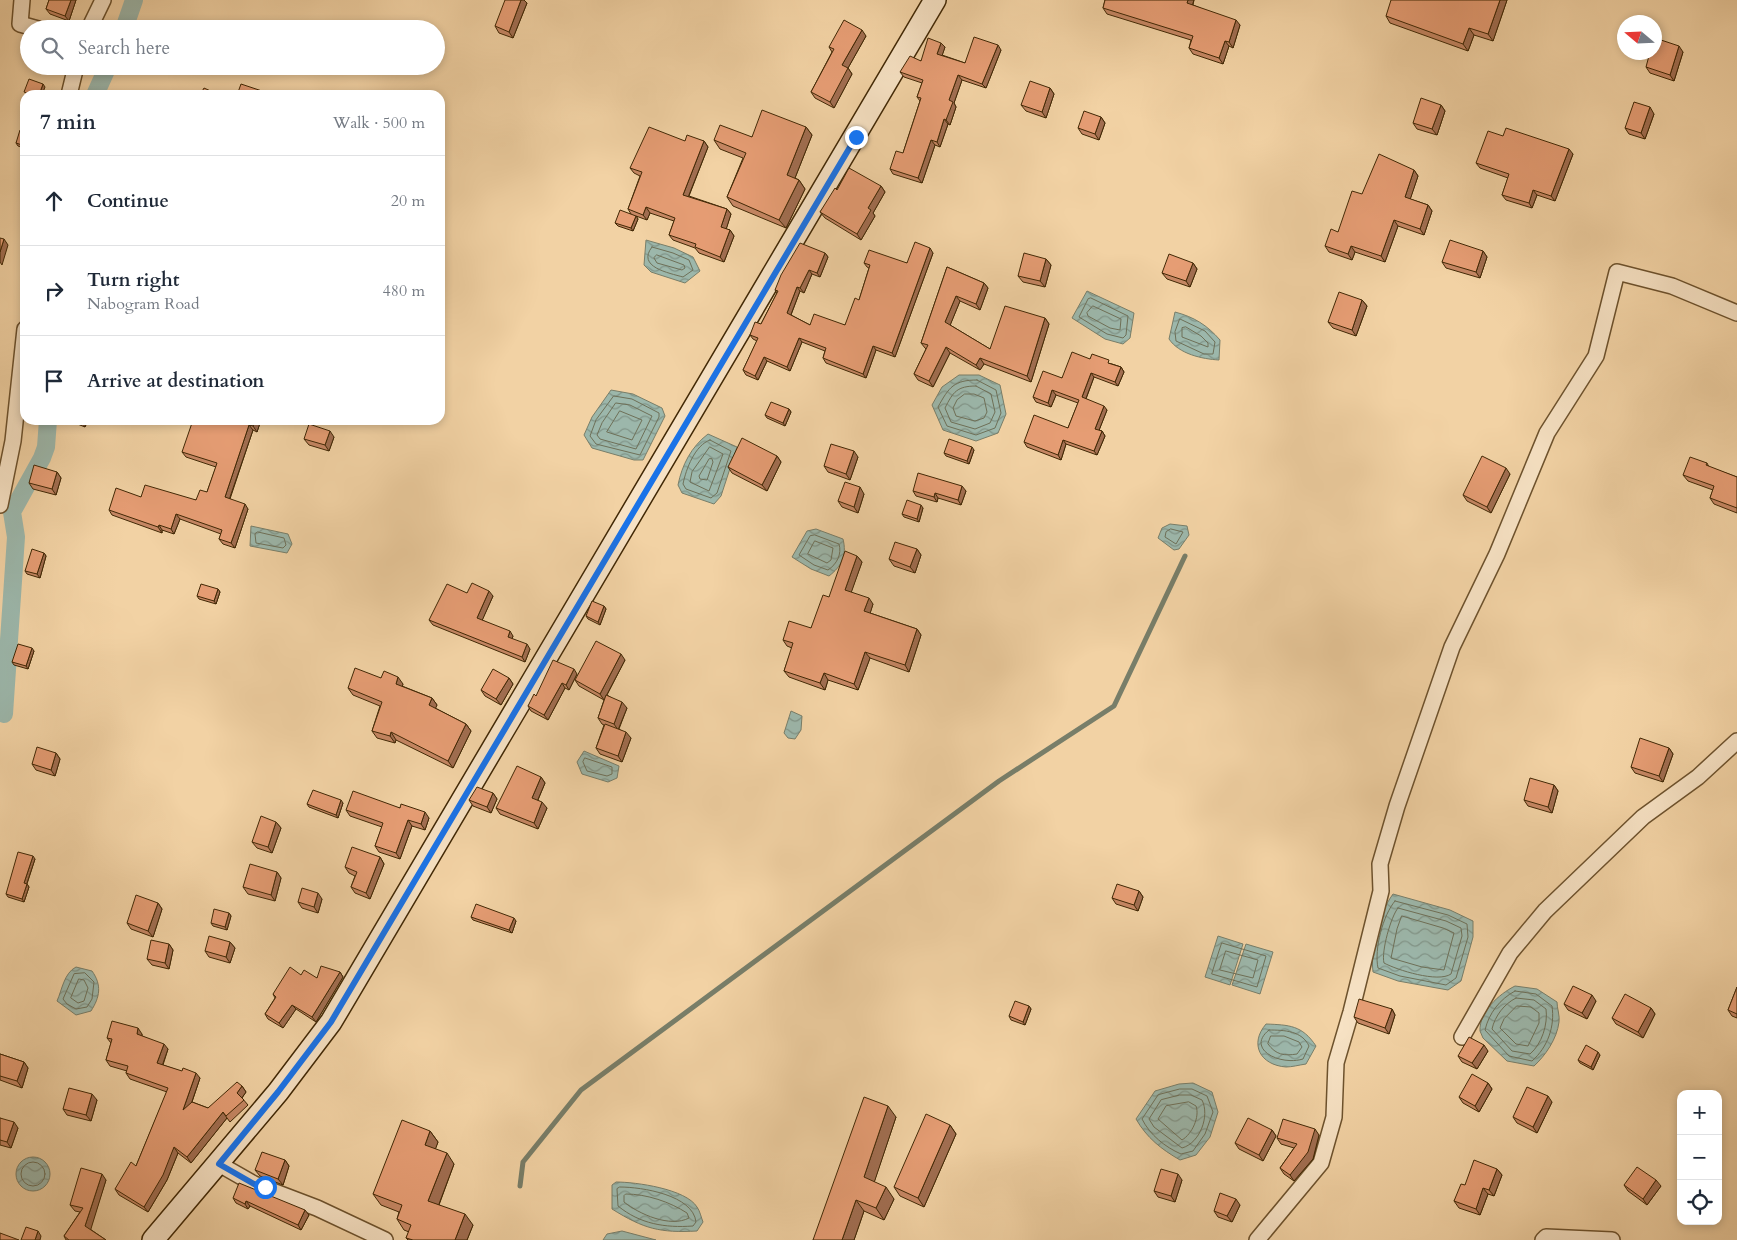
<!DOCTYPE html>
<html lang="en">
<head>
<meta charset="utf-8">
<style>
  body { margin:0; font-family:Cardo,serif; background:#f2f2f3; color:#1f2937 }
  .controls { position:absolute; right:15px; bottom:15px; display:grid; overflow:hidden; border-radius:10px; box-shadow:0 2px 8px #0003 }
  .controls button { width:45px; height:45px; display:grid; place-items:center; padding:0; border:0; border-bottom:1px solid #e0e1e3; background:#fff; color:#1f2937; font:25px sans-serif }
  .compass { position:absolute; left:1617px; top:15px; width:45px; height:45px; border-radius:50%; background:#fff; box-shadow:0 2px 8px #0003; rotate:289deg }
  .stop { position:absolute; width:15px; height:15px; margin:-11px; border:4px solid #1a73e8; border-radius:50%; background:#fff }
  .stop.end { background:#1a73e8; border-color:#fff; box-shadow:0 1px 5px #0008 }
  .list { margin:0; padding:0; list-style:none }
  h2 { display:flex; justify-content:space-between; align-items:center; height:65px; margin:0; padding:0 20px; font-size:21px }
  h2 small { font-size:16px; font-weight:400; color:#747a83 }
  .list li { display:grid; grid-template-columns:32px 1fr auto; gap:15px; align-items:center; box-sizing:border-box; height:90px; padding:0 20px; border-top:1px solid #e0e1e3 }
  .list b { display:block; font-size:19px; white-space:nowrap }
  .list p { margin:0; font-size:16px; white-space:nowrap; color:#747a83 }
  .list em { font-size:16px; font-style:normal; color:#747a83 }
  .icon { flex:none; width:28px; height:28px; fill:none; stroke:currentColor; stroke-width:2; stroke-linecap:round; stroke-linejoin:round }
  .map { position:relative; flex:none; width:1737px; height:1240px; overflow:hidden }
  .search { position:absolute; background:#fff; box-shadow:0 2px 8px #0003; left:20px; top:20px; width:425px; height:55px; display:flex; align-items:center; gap:12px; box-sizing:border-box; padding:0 18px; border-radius:28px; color:#747a83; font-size:19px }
  .panel { position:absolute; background:#fff; box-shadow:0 2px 8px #0003; left:20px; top:90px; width:425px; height:335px; border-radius:15px }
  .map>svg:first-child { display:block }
  .water { fill:url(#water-waves); stroke:#787e69 }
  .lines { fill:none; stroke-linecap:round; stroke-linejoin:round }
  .shore { stroke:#6e7058; stroke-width:1 }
  .stream { stroke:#787e69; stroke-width:5 }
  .canal { stroke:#9cb7ab; stroke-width:18 }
  .street-casing { stroke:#6d522d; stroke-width:18 }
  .secondary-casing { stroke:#412805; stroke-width:24 }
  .street { stroke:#f7e2c4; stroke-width:15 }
  .secondary { stroke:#f7e2c4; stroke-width:21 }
  .wall { fill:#c68764; stroke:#412805 }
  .shaded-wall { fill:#a16e51; stroke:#412805 }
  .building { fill:#e69d74; stroke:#412805 }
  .route { stroke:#1a73e8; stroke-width:6 }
</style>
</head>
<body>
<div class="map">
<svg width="1737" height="1240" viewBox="0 0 1737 1240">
  <defs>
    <pattern id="water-waves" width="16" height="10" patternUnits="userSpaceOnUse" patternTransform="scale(1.25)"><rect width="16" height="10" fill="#9cb7ab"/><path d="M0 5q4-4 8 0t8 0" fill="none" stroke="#819589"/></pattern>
  </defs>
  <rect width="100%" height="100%" fill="#f2d2a4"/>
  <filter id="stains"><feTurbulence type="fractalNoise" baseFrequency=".004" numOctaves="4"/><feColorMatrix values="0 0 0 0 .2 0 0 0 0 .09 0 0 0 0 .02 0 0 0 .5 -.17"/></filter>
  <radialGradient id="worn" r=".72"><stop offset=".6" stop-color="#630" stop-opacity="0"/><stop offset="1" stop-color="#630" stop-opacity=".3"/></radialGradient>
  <!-- water -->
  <g class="water">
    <polygon points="646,240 674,248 693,257 700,271 685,283 651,272 644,265"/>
    <polygon points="1087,291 1134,313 1130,338 1123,344 1105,339 1072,318"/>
    <path d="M1175 312C1194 317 1207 325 1220 340L1219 360C1202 359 1179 354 1169 339Z"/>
    <polygon points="959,375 979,375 1000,385 1006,414 998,433 976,441 943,430 932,405 942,387"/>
    <polygon points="611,390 633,394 662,408 665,416 643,460 634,460 592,448 584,435 592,417"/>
    <path d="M708 434 737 447 721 496 714 504 682 493 678 485C682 465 691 447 708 434Z"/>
    <polygon points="1170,524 1187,526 1189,535 1179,549 1174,550 1158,538 1162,528"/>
    <polygon points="251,526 288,534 292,544 287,553 250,546"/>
    <path d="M816 529 843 539C847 555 842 566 829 576L811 569 792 557 807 531Z"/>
    <polygon points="791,711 802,716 801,730 795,739 788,738 784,733"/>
    <polygon points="584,751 619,766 617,778 608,782 582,774 577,762"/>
    <path d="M1393 894 1450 910 1473 921V937L1461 981 1448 990 1398 981 1373 972C1370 946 1378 915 1393 894Z"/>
    <polygon points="1218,936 1243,944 1230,985 1205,977"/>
    <polygon points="1246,944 1273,952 1260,994 1232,985"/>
    <path d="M76 967 92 971C102 985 100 997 91 1011L76 1015 57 1001C62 990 64 973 76 967Z"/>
    <path d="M1515 986 1537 989 1557 1002C1557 1008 1560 1016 1559 1022 1557 1039 1545 1056 1534 1066L1507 1061 1483 1038 1480 1031C1479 1012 1499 994 1515 986Z"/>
    <path d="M1266 1024C1289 1025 1302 1025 1316 1046L1306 1064C1299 1065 1292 1067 1286 1067 1260 1065 1249 1044 1266 1024Z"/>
    <path d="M1193 1083 1212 1092 1218 1112 1210 1137 1196 1155 1180 1160C1161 1149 1147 1138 1136 1119L1155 1091 1179 1084Z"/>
    <circle cx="33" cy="1174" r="17"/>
    <path d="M616 1182C636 1182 686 1189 697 1207 700 1211 701 1217 703 1222L697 1231C660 1233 644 1229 612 1209V1185Z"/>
    <polygon points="622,1231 656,1240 603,1240 607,1234"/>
  </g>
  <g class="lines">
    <!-- shore -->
    <g class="shore">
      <path d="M652 247 673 253 689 260 693 270 683 277C669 273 636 267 652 247Z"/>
      <polygon points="657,255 684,265 685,268 682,270 657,263 654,258"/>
      <polygon points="1091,298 1128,316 1126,335 1123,338 1107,334 1079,317 1088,299"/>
      <polygon points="1093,306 1121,319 1120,330 1110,328 1088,316 1087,313"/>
      <polygon points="1180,319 1205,331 1215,342 1213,354 1204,354 1176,341 1175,332"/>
      <polygon points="1186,327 1201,336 1208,343 1208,347 1182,337 1182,328"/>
      <path d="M977 380 996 390 1001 413 995 428 976 435 947 426 938 407C949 387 954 380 977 380Z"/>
      <path d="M976 386 991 394 995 412 990 423 975 429 951 422 945 408C953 392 957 386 976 386Z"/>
      <polygon points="965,394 974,394 984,398 987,412 984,418 975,421 956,416 953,408 957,400"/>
      <polygon points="614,396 632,399 659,413 659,417 640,455 596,444 590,436 596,420"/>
      <polygon points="616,403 630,405 652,416 636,449 600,439 597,435 602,423"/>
      <polygon points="620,411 642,420 632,440 607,432"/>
      <path d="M710 440 731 451 717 493 711 498 686 489 683 484C686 469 695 445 710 440Z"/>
      <polygon points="710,447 723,454 709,491 690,482 692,472"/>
      <polygon points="712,459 713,462 707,480 700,479 699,476 709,459"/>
      <polygon points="1171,529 1183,532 1176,544 1165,537 1166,532"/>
      <polygon points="258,532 284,538 286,545 283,548 256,543 255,534"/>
      <path d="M815 535 839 544C842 554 837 564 828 570L814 565 799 555 810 536Z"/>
      <polygon points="815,541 833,548 831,560 827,563 808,554"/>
      <polygon points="585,758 612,767 612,774 607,776 587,771 583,762"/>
      <path d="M1395 901 1448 915 1467 924 1468 937 1456 978 1446 985 1400 976 1378 968C1374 949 1383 915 1395 901Z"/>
      <path d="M1398 908 1446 921 1461 928 1462 936 1451 974C1438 983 1397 970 1384 963 1381 952 1391 916 1398 908Z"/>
      <polygon points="1402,916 1443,928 1454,933 1444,970 1422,967 1391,958 1397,929"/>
      <polygon points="1222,943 1266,956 1257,987 1212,974"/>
      <polygon points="1226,951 1258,960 1253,978 1220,970"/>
      <polygon points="85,973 94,982 92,999 87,1007 76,1009 67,1004 63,999 74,974"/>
      <polygon points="79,979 84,980 88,988 84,1001 78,1003 71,998"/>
      <path d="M1515 991 1536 994 1552 1006C1555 1026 1548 1047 1532 1061L1509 1056 1485 1030C1489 1013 1500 999 1515 991Z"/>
      <path d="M1516 998 1534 1000 1546 1009C1548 1024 1542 1044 1530 1054L1512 1051 1492 1029C1495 1016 1504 1004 1516 998Z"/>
      <polygon points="1517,1006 1531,1007 1539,1013 1539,1023 1528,1046 1516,1044 1500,1028 1504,1019"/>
      <path d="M1269 1030C1285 1030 1302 1031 1309 1046L1303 1059C1280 1066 1245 1049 1269 1030Z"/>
      <path d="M1271 1036H1284L1299 1042 1302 1047 1297 1054C1284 1056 1276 1055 1268 1044Z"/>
      <path d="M1180 1089H1192L1207 1096 1213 1112 1205 1134 1193 1151 1181 1154C1165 1147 1150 1135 1142 1119L1158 1095Z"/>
      <path d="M1180 1095H1191L1202 1100C1210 1116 1200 1143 1182 1148L1154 1127 1149 1119 1161 1100Z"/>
      <path d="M1189 1102 1196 1106C1200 1117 1192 1134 1182 1140L1158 1119 1166 1106Z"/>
      <circle cx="33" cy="1174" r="12"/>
      <path d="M620 1187C642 1187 693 1195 696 1222L693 1226C665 1228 640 1224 618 1206L617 1189Z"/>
      <path d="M626 1194C647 1194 670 1202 687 1213L689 1218C670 1228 639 1214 624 1202V1196Z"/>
    </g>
    <!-- stream -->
    <polyline class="stream" points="520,1186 523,1162 581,1090 999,781 1114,706 1185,556"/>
    <!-- canal -->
    <g class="canal">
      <polyline points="124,29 134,0"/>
      <polyline points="95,95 108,66"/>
      <polyline points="4,714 16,537 12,512 42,458 46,447 48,420"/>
    </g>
    <defs>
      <g id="street">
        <polyline points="22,0 20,24 38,29"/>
        <polyline points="89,29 103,0"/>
        <polyline points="69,95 76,66"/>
        <polyline points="0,505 13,441 25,329"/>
        <polyline points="1462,1037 1510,953 1545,911 1643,817 1698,777 1737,741"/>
        <polyline points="219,1164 254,1184 317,1208 385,1240"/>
        <polyline points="1257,1240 1321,1163 1334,1117 1336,1063 1351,1012 1381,891 1380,864 1397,806 1452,647 1497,554 1547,433 1596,356 1617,272 1672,286 1737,313"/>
        <polyline points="1543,1240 1546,1237 1612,1240"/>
      </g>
      <polyline id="secondary" points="153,1240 278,1092 331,1022 935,0"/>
    </defs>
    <!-- street casing -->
    <use href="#street" class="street-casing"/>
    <!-- secondary casing -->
    <use href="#secondary" class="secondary-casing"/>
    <!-- street -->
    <use href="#street" class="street"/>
    <!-- secondary -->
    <use href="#secondary" class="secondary"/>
  </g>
  <!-- wall -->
  <g class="wall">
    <polygon points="49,0 76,0 69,21 50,14 46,9"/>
    <polygon points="1105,0 1194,0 1193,5 1240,25 1233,48 1229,46 1223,64 1193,54 1189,48 1191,40 1107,14 1103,8"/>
    <polygon points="1507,0 1493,41 1474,35 1468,51 1390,23 1386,16"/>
    <polygon points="527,3 513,38 499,33 495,26"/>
    <polygon points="866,36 848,68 852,74 834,108 815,98 811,92 832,52 829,47"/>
    <polygon points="945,47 942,55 965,63 1001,50 986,88 962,80 954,103 956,107 950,125 948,124 940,147 935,145 922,183 893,174 890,169 903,153 920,101 917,97 922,83 904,77 900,72"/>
    <polygon points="1683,52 1674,81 1650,73 1646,67"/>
    <polygon points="1050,88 1054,94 1046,118 1026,111 1021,105"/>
    <polygon points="1441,105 1445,111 1437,135 1417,129 1413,123"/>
    <polygon points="1654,114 1645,139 1629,134 1625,128"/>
    <polygon points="1101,117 1105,123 1099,140 1082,134 1078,128"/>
    <polygon points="806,127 812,135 795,178 799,180 805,189 786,228 733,206 727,197 743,158 720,149 714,140 752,137"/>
    <polygon points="25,131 25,148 18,146 16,143"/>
    <polygon points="1503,136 1573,154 1555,201 1537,195 1532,208 1506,200 1502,195 1508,178 1480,168 1476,163"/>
    <polygon points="685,141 704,141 708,147 689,196 727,209 731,214 726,229 730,230 734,236 724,262 699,253 695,248 673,240 669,235 674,221 650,213 647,220 636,216 638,219 633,231 618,226 615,223 631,214 628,209 640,176 634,173 630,168"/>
    <polygon points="1414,170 1418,176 1410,199 1428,205 1432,211 1424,235 1398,226 1385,262 1355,252 1352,260 1329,252 1325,246 1338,232 1362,194"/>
    <polygon points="881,186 885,192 873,213 875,216 861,240 825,218 820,212 837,190"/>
    <polygon points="1483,251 1487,257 1480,278 1446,268 1442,262"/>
    <polygon points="825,253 828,257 820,277 812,274 804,293 800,291 791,315 810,325 845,325 859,300 869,268 867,267 864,263 907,263 933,253 895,357 876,350 866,378 826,363 823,358 825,351 802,342 790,371 767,361 758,380 746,375 743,370 757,341 753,339 750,335 761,324 777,293 775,290"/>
    <polygon points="1046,259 1051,265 1045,287 1023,282 1018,276"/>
    <polygon points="1193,263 1197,269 1190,287 1167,279 1162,273"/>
    <polygon points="947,267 984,283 988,288 980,310 960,301 950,325 990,349 1045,318 1049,324 1031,382 984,364 980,370 950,353 933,387 918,380 914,374 926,349 925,348 921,343"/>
    <polygon points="1362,300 1367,306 1356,336 1333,328 1328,322"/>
    <polygon points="1090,359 1112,364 1121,367 1124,372 1118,386 1094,377 1086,399 1107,410 1099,430 1102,431 1105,436 1097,455 1066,444 1061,460 1027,447 1024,442 1068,428 1078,403 1056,395 1051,407 1036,402 1033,397"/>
    <polygon points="789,409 791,412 785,426 767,418 765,415"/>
    <polygon points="69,420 88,420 85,427 70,421"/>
    <polygon points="261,420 257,432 253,430 230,499 248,509 235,548 223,544 219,539 221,534 180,519 174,534 162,530 162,533 112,515 109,510 141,497 196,500 207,492 216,467 186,457 182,452"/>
    <polygon points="334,437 329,451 309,445 304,439"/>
    <polygon points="974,450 969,464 946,456 944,453"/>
    <polygon points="777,456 781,462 767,491 732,473 728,467"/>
    <polygon points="858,457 850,480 828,472 824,466"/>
    <polygon points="1707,463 1709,467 1737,477 1737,513 1714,504 1710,498 1713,490 1688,481 1683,475"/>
    <polygon points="57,472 61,478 56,495 33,489 29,483"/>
    <polygon points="1510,474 1491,513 1467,501 1463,495"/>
    <polygon points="913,491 966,491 961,505 938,498 937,502 916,496"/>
    <polygon points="864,494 858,513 842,507 838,501"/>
    <polygon points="923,508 919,522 904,517 902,514"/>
    <polygon points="917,549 921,555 915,573 894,566 889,559"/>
    <polygon points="44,553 46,556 40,578 27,574 25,571"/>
    <polygon points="857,556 862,562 851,592 873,604 870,613 917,629 921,635 909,672 870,658 858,690 828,680 825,690 789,677 784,671 792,648 787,646 783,640 811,628 829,597"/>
    <polygon points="218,589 220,592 216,604 199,599 197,596"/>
    <polygon points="467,593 493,596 482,620 513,636 512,639 530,649 525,662 433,625 429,620"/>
    <polygon points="604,606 606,609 600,625 588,619 586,616"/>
    <polygon points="34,651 28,669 14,665 12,662"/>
    <polygon points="625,660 607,695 627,708 619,729 631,738 622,762 600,754 596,748 604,725 602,724 598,718 604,700 579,686 575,680"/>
    <polygon points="577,674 569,690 565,688 548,720 531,711 528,706 536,696"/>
    <polygon points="381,678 403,684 402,686 432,698 437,705 435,708 466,724 471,731 453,768 396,740 395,743 377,738 372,731 380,706 353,695 348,688"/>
    <polygon points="509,678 513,684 501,705 485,696 481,690"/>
    <polygon points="1669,748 1673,754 1663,782 1635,773 1631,767"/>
    <polygon points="56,753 60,759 55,776 36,770 32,764"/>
    <polygon points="541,777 545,783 538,800 547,808 538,829 500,814 496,808"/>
    <polygon points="1554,785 1558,791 1552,813 1528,806 1524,800"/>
    <polygon points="493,793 497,799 491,813 473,806 469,800"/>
    <polygon points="343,803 338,818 309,807 307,804"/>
    <polygon points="400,808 429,818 425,830 412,826 400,859 379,852 375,846 382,827 350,816 346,810"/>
    <polygon points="276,822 281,828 272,853 257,848 252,842"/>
    <polygon points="380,857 384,864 370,899 355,893 351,887 355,876 349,873 345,867"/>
    <polygon points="35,859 27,884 29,887 24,902 8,897 6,894"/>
    <polygon points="277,872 281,878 275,901 248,894 243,887"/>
    <polygon points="1139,891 1143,897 1138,911 1116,904 1112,898"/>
    <polygon points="322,899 318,913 302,908 298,902"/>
    <polygon points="158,903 162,909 153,937 131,929 127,923"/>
    <polygon points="229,913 231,916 227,930 213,926 211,923"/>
    <polygon points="471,917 516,921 512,933 473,920"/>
    <polygon points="230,942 235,948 230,963 209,957 205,951"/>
    <polygon points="169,944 173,950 169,969 152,965 147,959"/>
    <polygon points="340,972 343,977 316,1022 296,1009 283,1028 268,1019 265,1014 275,998 273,994 301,975 317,978"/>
    <polygon points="1737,987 1737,1018 1732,1016 1728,1010"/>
    <polygon points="1596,1001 1587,1019 1568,1010 1564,1004"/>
    <polygon points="1029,1006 1031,1009 1025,1025 1011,1020 1009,1016"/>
    <polygon points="1651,1008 1655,1014 1643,1038 1616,1024 1612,1018"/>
    <polygon points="1392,1009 1395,1015 1389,1034 1358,1023 1354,1017"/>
    <polygon points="142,1034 142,1036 168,1049 163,1065 200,1078 192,1102 208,1108 242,1086 246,1092 242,1098 248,1105 230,1122 227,1118 191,1163 178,1153 167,1180 148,1212 119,1195 115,1189 136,1166 167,1092 130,1079 126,1073 127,1071 110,1066 106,1060 111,1043 107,1038"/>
    <polygon points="1488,1051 1477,1069 1462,1062 1458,1056"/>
    <polygon points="0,1054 24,1062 28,1068 22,1088 0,1080"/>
    <polygon points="1600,1055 1593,1070 1580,1063 1578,1060"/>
    <polygon points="1488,1083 1492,1089 1479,1112 1463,1103 1459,1097"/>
    <polygon points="97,1100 91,1121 67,1115 63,1109"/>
    <polygon points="1552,1102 1537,1133 1517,1123 1513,1117"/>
    <polygon points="896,1117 874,1182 894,1199 884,1220 864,1211 854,1240 813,1240"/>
    <polygon points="0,1118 18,1128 11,1148 0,1145"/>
    <polygon points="950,1125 956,1134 924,1207 900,1196 894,1187"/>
    <polygon points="1272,1130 1276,1136 1263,1161 1239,1149 1235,1143"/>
    <polygon points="430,1131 438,1142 435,1149 454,1164 439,1205 473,1225 467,1240 408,1240 406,1238 409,1232 404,1230 397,1219 399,1212 381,1205 373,1194"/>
    <polygon points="1319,1135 1313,1159 1294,1181 1284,1174 1280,1168 1294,1148 1281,1144 1277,1138"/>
    <polygon points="285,1160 289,1166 283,1185 260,1176 255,1170"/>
    <polygon points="1497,1169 1502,1175 1494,1196 1488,1194 1480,1215 1459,1208 1454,1201 1465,1185"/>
    <polygon points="106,1180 90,1229 106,1240 66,1240 64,1236 80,1212 75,1211 70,1205"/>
    <polygon points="1182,1180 1175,1202 1158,1197 1154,1191"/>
    <polygon points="1624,1185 1661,1186 1647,1205 1628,1191"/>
    <polygon points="233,1198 309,1215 301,1230 250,1206 248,1209 236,1203"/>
    <polygon points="1240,1205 1232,1222 1218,1217 1214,1211"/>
  </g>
  <!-- shaded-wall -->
  <g class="shaded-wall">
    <polygon points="71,0 76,0 69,21 65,16"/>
    <polygon points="521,0 524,0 527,3 513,38 509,32"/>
    <polygon points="1188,0 1194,0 1191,9 1187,3"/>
    <polygon points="1500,0 1507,0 1493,41 1488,34"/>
    <polygon points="1236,20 1240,25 1233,48 1229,42"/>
    <polygon points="1469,28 1474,35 1468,51 1463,44"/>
    <polygon points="862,30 866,36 848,68 852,74 834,108 830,102 842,65"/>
    <polygon points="1225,41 1229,46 1223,64 1219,58"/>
    <polygon points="941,43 945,47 941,59 937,54"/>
    <polygon points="998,45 1001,50 986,88 982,84"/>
    <polygon points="1679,46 1683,52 1674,81 1670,75"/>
    <polygon points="958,75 962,80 954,103 956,107 950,125 946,120 949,100"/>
    <polygon points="43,84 45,87 42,95 39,95"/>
    <polygon points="1050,88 1054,94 1046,118 1042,112"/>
    <polygon points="1441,105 1445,111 1437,135 1432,129"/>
    <polygon points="1650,107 1654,114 1645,139 1641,133"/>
    <polygon points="1101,117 1105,123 1099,140 1095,134"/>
    <polygon points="944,119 948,124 940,147 937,142"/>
    <polygon points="806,127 812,135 793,183 787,175"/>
    <polygon points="931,140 935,145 922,183 918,178"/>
    <polygon points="704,141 708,147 687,200 683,195"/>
    <polygon points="1569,149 1573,154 1555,201 1551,196"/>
    <polygon points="1414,170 1418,176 1409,203 1405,197"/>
    <polygon points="799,180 805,189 786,228 779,220"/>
    <polygon points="881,186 885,192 873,213 875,216 861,240 857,234 868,208"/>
    <polygon points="1533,190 1537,195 1532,208 1529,203"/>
    <polygon points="1428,205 1432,211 1424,235 1420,229"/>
    <polygon points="646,207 650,213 647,220 643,215"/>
    <polygon points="727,209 731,214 725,233 721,227"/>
    <polygon points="636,216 638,219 633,231 631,228"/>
    <polygon points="1394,220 1398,226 1385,262 1381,256"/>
    <polygon points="730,230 734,236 724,262 720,257"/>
    <polygon points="4,239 8,245 2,265 0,262 0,252"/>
    <polygon points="1351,246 1355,252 1352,260 1348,254"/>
    <polygon points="930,248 933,253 895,357 892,353"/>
    <polygon points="1483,251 1487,257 1480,278 1476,272"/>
    <polygon points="825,253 828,257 820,277 817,273"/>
    <polygon points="1046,259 1051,265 1045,287 1040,281"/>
    <polygon points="1193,263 1197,269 1190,287 1186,281"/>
    <polygon points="809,270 812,274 804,293 800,288"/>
    <polygon points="984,283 988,288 980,310 976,304"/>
    <polygon points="797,287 800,291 790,317 787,313"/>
    <polygon points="956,296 960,301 949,328 945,322"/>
    <polygon points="1362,300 1367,306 1356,336 1352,330"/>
    <polygon points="1045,318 1049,324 1031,382 1027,376"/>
    <polygon points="799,338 802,342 790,371 787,367"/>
    <polygon points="873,346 876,350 866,378 863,374"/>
    <polygon points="946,347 950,353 933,387 929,381"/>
    <polygon points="764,357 767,361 758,380 755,376"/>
    <polygon points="980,358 984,364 980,370 976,365"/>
    <polygon points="1121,367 1124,372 1118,386 1115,382"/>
    <polygon points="1091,373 1094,377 1085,401 1082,397"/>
    <polygon points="1052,390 1056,395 1051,407 1048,403"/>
    <polygon points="1104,406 1107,410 1098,433 1095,429"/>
    <polygon points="789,409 791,412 785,426 783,423"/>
    <polygon points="84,420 88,420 85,427 83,424"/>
    <polygon points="255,420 261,420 257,432 253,426"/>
    <polygon points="249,425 253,430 228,503 225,497"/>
    <polygon points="330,431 334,437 329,451 325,445"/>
    <polygon points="1102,431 1105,436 1097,455 1094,451"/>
    <polygon points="1063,440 1066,444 1061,460 1058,455"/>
    <polygon points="972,447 974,450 969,464 967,461"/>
    <polygon points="854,451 858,457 850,480 846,474"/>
    <polygon points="777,456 781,462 767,491 762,485"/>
    <polygon points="1506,468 1510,474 1491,513 1487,507"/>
    <polygon points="57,472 61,478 56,495 52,489"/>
    <polygon points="962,486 966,491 961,505 958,500"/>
    <polygon points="860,487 864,494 858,513 854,507"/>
    <polygon points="935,493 938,498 937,502 934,497"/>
    <polygon points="245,504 248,509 235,548 231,543"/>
    <polygon points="921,505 923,508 919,522 917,519"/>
    <polygon points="176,514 180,519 174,534 171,529"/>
    <polygon points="159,525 162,530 162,533 158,527"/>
    <polygon points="917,549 921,555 915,573 910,567"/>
    <polygon points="44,553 46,556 40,578 37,574"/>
    <polygon points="857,556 862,562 850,596 845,590"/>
    <polygon points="218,589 220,592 216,604 214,601"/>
    <polygon points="489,591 493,596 481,623 477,618"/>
    <polygon points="869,598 873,604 869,617 864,611"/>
    <polygon points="604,606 606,609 600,625 598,622"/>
    <polygon points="917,629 921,635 909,672 905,665"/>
    <polygon points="510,631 513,636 511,642 508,637"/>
    <polygon points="527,644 530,649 525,662 522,657"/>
    <polygon points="32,648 34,651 28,669 26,666"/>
    <polygon points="865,652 870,658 858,690 854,684"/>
    <polygon points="621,654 625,660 604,700 600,694"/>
    <polygon points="574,669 577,674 569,690 566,685"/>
    <polygon points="824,673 828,680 825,690 820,683"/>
    <polygon points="398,677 403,684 401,691 396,684"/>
    <polygon points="509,678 513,684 501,705 496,699"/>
    <polygon points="562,683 565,688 548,720 544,715"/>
    <polygon points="432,698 437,705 434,712 429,705"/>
    <polygon points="622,702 627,708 618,730 614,724"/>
    <polygon points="466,724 471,731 453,768 448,761"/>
    <polygon points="391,732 396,740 395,743 390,736"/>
    <polygon points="626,732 631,738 622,762 618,756"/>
    <polygon points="1669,748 1673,754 1663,782 1659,776"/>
    <polygon points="56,753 60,759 55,776 51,770"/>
    <polygon points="541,777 545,783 536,804 532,798"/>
    <polygon points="1554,785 1558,791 1552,813 1548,807"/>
    <polygon points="493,793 497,799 491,813 487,807"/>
    <polygon points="341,800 343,803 338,818 336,815"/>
    <polygon points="542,802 547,808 538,829 534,823"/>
    <polygon points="425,812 429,818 425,830 421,824"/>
    <polygon points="408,820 412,826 400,859 396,853"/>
    <polygon points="276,822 281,828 272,853 268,847"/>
    <polygon points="33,856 35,859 26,886 24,883"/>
    <polygon points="380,857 384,864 370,899 366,893"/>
    <polygon points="277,872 281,878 275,901 271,895"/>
    <polygon points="27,884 29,887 24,902 22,899"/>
    <polygon points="1139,891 1143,897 1138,911 1134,905"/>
    <polygon points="318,893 322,899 318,913 314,907"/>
    <polygon points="158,903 162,909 153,937 148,931"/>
    <polygon points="229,913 231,916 227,930 225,927"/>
    <polygon points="514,918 516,921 512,933 509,930"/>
    <polygon points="230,942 235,948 230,963 226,957"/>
    <polygon points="169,944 173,950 169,969 165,963"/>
    <polygon points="340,972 343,977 316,1022 312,1017"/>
    <polygon points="1592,995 1596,1001 1587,1019 1582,1013"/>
    <polygon points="292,1005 296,1009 283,1028 279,1023"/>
    <polygon points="1029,1006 1031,1009 1025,1025 1023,1022"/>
    <polygon points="1651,1008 1655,1014 1643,1038 1638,1032"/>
    <polygon points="1392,1009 1395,1015 1389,1034 1385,1028"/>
    <polygon points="138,1028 142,1034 141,1040 137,1034"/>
    <polygon points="164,1044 168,1049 161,1069 157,1063"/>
    <polygon points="1484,1045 1488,1051 1477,1069 1472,1063"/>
    <polygon points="1598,1052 1600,1055 1593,1070 1591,1067"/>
    <polygon points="24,1062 28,1068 22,1088 17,1081"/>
    <polygon points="196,1073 200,1078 187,1116 183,1110"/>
    <polygon points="1488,1083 1492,1089 1479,1112 1475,1106"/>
    <polygon points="242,1086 246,1092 241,1099 237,1093"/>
    <polygon points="92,1094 97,1100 91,1121 86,1115"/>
    <polygon points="1548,1096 1552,1102 1537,1133 1533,1127"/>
    <polygon points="888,1106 896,1117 872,1189 864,1177"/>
    <polygon points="223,1112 227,1118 191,1163 187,1157"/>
    <polygon points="14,1122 18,1128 11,1148 7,1142"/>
    <polygon points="950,1125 956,1134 924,1207 918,1198"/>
    <polygon points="1315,1129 1319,1135 1313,1159 1294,1181 1290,1175"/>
    <polygon points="1272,1130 1276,1136 1263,1161 1259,1155"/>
    <polygon points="430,1131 438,1142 433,1156 425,1145"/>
    <polygon points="174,1147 178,1153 167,1180 148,1212 144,1207"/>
    <polygon points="447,1153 454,1164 436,1212 428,1201"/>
    <polygon points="285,1160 289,1166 283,1185 278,1179"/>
    <polygon points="1497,1169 1502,1175 1494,1196 1489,1190"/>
    <polygon points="102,1174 106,1180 90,1232 85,1226"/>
    <polygon points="1178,1174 1182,1180 1175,1202 1171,1196"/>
    <polygon points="1656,1180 1661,1186 1647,1205 1643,1199"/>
    <polygon points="886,1187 894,1199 884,1220 876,1208"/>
    <polygon points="1483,1188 1488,1194 1480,1215 1476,1209"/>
    <polygon points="1236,1199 1240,1205 1232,1222 1227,1216"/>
    <polygon points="856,1200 864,1211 854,1240 842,1240"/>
    <polygon points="246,1201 250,1206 248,1209 245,1204"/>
    <polygon points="305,1210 309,1215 301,1230 298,1225"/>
    <polygon points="465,1214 473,1225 467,1240 455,1240"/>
    <polygon points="38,1231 41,1236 40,1240 35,1240"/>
  </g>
  <!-- building -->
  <g class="building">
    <polygon points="49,0 71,0 65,16 46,9"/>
    <polygon points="505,0 521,0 509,32 495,26"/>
    <polygon points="1105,0 1188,0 1187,3 1236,20 1229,42 1225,41 1219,58 1189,48 1193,36 1103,8"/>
    <polygon points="1391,0 1500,0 1488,34 1469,28 1463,44 1386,16"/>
    <polygon points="844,20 862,30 842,65 848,68 830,102 811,92 834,49 829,47"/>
    <polygon points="974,37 998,45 982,84 958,75 949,100 953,102 946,120 944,119 937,142 931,140 918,178 890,169 896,151 903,153 921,98 917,97 923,80 900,72 910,56 921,61 928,38 941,43 937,54 965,63"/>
    <polygon points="1655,38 1679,46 1670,75 1646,67 1650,52 1654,52"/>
    <polygon points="29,79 43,84 39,95 32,95 24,92"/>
    <polygon points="1030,81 1050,88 1042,112 1021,105"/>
    <polygon points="241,84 265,92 264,95 237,95"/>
    <polygon points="204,88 215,93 214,95 200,95"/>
    <polygon points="1421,98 1441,105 1432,129 1413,123"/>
    <polygon points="1634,102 1650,107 1641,133 1625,128"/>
    <polygon points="762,110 806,127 787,175 799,180 779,220 727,197 746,153 714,140 720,125 752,137"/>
    <polygon points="1084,111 1101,117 1095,134 1078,128"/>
    <polygon points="649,127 685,141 687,135 704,141 683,195 727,209 721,227 730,230 720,257 695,247 696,244 669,235 675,218 646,207 643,215 628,209 642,172 630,168"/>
    <polygon points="1506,128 1569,149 1551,196 1533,190 1529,203 1502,195 1509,174 1476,163 1488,131 1503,136"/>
    <polygon points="20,130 25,131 25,146 16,143"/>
    <polygon points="1379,154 1414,170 1405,197 1428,205 1420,229 1394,220 1381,256 1351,246 1348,254 1325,246 1331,229 1338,232 1352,191 1362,194"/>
    <polygon points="849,168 881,186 868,208 871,210 857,234 820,212 835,188 837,190"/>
    <polygon points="620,210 636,216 631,228 615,223"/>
    <polygon points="0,238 4,239 0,252"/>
    <polygon points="1450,240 1483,251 1476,272 1442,262"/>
    <polygon points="915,242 930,248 892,353 873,346 863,374 823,358 826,348 799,338 787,367 764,357 755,376 743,370 758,338 750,335 755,322 761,324 778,291 775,290 781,275 800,243 825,253 817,273 809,270 800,288 797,287 787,313 810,325 814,314 845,325 855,298 859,300 870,265 864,263 869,250 907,263"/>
    <polygon points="1024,253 1046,259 1040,281 1018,276"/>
    <polygon points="1169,254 1193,263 1186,281 1162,273"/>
    <polygon points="947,267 984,283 976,304 956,296 945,322 990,349 1005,306 1045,318 1027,376 980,358 976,365 946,347 929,381 914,374 928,345 921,343"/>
    <polygon points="1339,292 1362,300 1352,330 1328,322"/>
    <polygon points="1072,352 1090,359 1092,354 1109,360 1108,363 1121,367 1115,382 1091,373 1082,397 1104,406 1095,429 1102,431 1094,451 1063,440 1058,455 1024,442 1034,415 1068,428 1079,400 1052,390 1048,403 1033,397 1043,371 1062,378"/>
    <polygon points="771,402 789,409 783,423 765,415"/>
    <polygon points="73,420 84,420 83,424"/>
    <polygon points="193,420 255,420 253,426 249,425 225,497 245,504 231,543 219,539 222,530 176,514 171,529 159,525 158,527 109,510 116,488 141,497 145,485 196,500 200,490 207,492 217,463 182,452"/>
    <polygon points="309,424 330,431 325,445 304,439"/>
    <polygon points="742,438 777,456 762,485 728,467"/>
    <polygon points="949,439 972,447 967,461 944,453"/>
    <polygon points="831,444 854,451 846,474 824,466"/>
    <polygon points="1482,456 1506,468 1487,507 1463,495"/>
    <polygon points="1690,457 1707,463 1706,465 1737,477 1737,508 1710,498 1714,486 1683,475"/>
    <polygon points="34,465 57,472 52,489 29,483"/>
    <polygon points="918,473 962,486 958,500 935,493 934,497 913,491"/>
    <polygon points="845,482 860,487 854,507 838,501"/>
    <polygon points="907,500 921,505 917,519 902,514"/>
    <polygon points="895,542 917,549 910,567 889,559"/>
    <polygon points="32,549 44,553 37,574 25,571"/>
    <polygon points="845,551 857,556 845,590 869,598 864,611 917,629 905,665 865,652 854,684 824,673 820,683 784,671 793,643 783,640 789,621 811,628 823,595 829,597"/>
    <polygon points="472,583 489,591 477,618 510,631 508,637 527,644 522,657 429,620 447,584 467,593"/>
    <polygon points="201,584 218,589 214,601 197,596"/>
    <polygon points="592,601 604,606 598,622 586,616"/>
    <polygon points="596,641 621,654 600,694 575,680"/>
    <polygon points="18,644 32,648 26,666 12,662"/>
    <polygon points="553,660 574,669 566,685 562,683 544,715 528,706 534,694 536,696"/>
    <polygon points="355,668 381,678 384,671 398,677 396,684 432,698 429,705 466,724 448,761 391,732 390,736 372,731 382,702 348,688"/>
    <polygon points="493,669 509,678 496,699 481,690"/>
    <polygon points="606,695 622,702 614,724 598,718"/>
    <polygon points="605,724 626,732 618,756 596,748"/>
    <polygon points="1640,738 1669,748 1659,776 1631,767"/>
    <polygon points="37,747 56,753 51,770 32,764"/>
    <polygon points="517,766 541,777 532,798 542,802 534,823 496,808"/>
    <polygon points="1530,778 1554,785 1548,807 1524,800"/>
    <polygon points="477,787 493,793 487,807 469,800"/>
    <polygon points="313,790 341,800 336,815 307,804"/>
    <polygon points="353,791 400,808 401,804 425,812 421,824 408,820 396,853 375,846 383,823 346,810"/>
    <polygon points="261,816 276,822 268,847 252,842"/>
    <polygon points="352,847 380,857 366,893 351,887 357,872 345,867"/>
    <polygon points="18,852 33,856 24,883 27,884 22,899 6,894"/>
    <polygon points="250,864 277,872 271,895 243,887"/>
    <polygon points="1117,884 1139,891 1134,905 1112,898"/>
    <polygon points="302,888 318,893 314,907 298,902"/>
    <polygon points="136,895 158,903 148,931 127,923"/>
    <polygon points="476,904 514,918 509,930 471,917"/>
    <polygon points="214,909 229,913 225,927 211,923"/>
    <polygon points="209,936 230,942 226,957 205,951"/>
    <polygon points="151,940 169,944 165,963 147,959"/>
    <polygon points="321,966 340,972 312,1017 292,1005 279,1023 265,1014 276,997 273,994 290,967 301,975 304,970 317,978"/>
    <polygon points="1573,986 1592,995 1582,1013 1564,1004"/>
    <polygon points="1737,987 1737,1014 1728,1010"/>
    <polygon points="1625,994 1651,1008 1638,1032 1612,1018"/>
    <polygon points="1359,999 1392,1009 1385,1028 1354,1017"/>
    <polygon points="1015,1001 1029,1006 1023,1022 1009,1016"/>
    <polygon points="112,1021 138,1028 137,1034 164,1044 157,1063 182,1071 183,1068 196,1073 183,1110 192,1102 208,1108 237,1082 242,1086 237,1093 244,1100 226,1116 223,1112 187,1157 174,1147 163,1175 144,1207 115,1189 131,1162 136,1166 168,1088 126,1073 128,1066 106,1060 112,1039 107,1038"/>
    <polygon points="1469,1037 1484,1045 1472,1063 1458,1056"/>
    <polygon points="1586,1045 1598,1052 1591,1067 1578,1060"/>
    <polygon points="0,1054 24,1062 17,1081 0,1076"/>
    <polygon points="1472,1074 1488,1083 1475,1106 1459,1097"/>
    <polygon points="1527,1087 1548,1096 1533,1127 1513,1117"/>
    <polygon points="69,1088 92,1094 86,1115 63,1109"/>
    <polygon points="864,1097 888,1106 864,1177 886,1187 876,1208 856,1200 842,1240 813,1240"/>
    <polygon points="926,1114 950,1125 918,1198 894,1187"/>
    <polygon points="0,1118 14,1122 7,1142 0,1140"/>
    <polygon points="1248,1118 1272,1130 1259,1155 1235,1143"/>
    <polygon points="1283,1119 1315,1129 1308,1152 1290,1175 1280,1168 1297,1144 1277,1138"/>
    <polygon points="402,1120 430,1131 425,1145 447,1153 428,1201 465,1214 455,1240 413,1240 406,1238 411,1225 397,1219 402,1205 373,1194"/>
    <polygon points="262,1152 285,1160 278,1179 255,1170"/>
    <polygon points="1474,1160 1497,1169 1489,1190 1483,1188 1476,1209 1454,1201 1461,1184 1465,1185"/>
    <polygon points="1637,1167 1656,1180 1643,1199 1624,1185"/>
    <polygon points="81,1168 102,1174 85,1226 106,1240 69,1240 64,1236 83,1208 70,1205"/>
    <polygon points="1161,1169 1178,1174 1171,1196 1154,1191"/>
    <polygon points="239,1183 305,1210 298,1225 246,1201 245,1204 233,1198"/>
    <polygon points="1220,1193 1236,1199 1227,1216 1214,1211"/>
    <polygon points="26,1227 38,1231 35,1240 21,1240"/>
    <polygon points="0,1233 19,1240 0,1240"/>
  </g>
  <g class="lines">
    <!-- route -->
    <polyline class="route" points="265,1187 254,1184 219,1164 278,1092 331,1022 856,137"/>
  </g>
  <rect width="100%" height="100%" filter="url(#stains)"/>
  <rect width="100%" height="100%" fill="url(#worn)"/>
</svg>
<div class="controls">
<button>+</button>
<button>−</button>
<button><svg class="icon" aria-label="locate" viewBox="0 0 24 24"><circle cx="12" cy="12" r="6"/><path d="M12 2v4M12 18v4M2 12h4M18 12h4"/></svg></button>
</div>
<svg class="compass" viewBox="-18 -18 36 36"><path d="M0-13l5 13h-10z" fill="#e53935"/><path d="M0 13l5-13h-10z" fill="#747a83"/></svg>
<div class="stop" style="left:265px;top:1187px"></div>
<div class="stop end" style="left:856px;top:137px"></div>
<div class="search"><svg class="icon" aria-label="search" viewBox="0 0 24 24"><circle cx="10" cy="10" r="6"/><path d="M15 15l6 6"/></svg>Search here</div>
<section class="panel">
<h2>7 min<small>Walk · 500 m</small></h2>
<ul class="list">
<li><svg class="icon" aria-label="ahead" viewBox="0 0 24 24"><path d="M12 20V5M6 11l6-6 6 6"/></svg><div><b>Continue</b></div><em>20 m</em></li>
<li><svg class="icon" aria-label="right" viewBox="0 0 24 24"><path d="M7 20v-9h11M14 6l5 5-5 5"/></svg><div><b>Turn right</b><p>Nabogram Road</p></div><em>480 m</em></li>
<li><svg class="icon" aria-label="arrive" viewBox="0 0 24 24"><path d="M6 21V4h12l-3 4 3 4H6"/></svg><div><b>Arrive at destination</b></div></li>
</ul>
</section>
</div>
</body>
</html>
